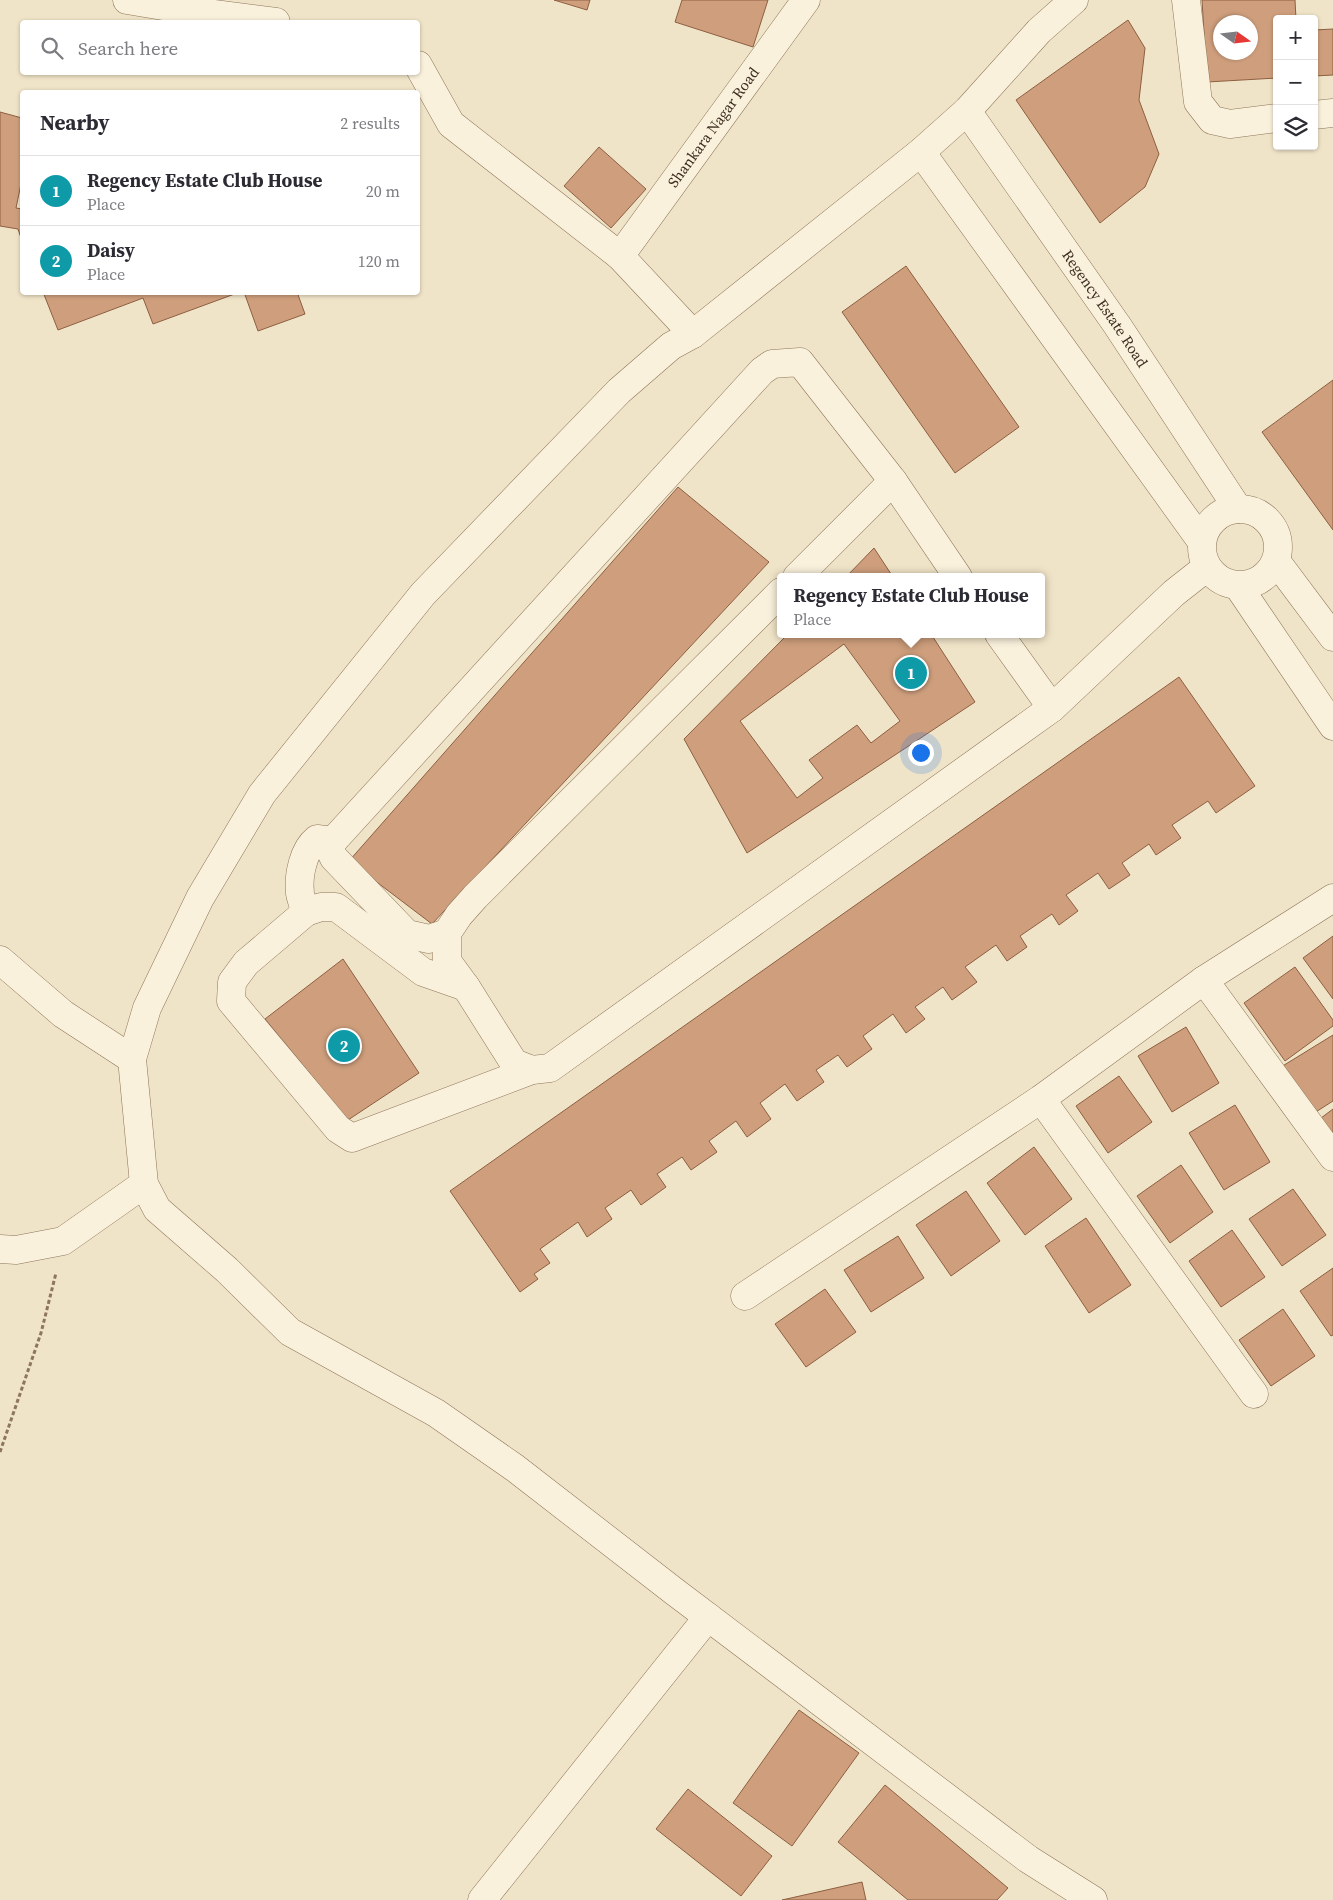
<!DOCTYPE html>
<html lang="en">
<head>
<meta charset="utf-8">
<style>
  body { margin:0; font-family:"Source Serif 4",serif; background:#f2f2f3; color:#2b2b33 }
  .controls { position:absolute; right:15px; top:15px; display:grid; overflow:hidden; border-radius:5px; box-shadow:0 1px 4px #0004 }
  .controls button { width:45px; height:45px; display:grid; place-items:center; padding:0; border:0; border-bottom:1px solid #e1e1e2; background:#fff; color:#2b2b33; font:25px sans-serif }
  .compass { position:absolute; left:1213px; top:15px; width:45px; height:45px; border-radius:50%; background:#fff; box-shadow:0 1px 4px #0004; rotate:104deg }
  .you { position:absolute; left:920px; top:752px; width:18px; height:18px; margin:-12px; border:4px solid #fff; border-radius:50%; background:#1a73e8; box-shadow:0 0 0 8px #1a73e833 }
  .badge { display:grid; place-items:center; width:32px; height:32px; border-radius:50%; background:#9e2a2b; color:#fff; font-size:16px; font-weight:700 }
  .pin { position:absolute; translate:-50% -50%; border:2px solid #fff; box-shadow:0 1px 5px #0006 }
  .popup { position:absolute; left:777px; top:573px; width:268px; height:65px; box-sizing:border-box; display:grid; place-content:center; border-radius:5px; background:#fff; filter:drop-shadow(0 1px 4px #0005); font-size:16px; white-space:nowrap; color:#7c7c81 }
  .popup b { font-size:19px; color:#2b2b33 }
  .popup::after { content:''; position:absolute; left:50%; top:100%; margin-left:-10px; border:10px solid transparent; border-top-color:#fff }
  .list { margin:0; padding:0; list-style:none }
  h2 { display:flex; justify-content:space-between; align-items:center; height:65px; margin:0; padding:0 20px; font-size:21px }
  h2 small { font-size:16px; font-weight:400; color:#7c7c81 }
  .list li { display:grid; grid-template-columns:32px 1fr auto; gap:15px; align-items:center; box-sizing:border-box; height:70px; padding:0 20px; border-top:1px solid #e1e1e2 }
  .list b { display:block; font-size:19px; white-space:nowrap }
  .list p { margin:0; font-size:16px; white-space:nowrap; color:#7c7c81 }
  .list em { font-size:16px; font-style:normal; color:#7c7c81 }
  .icon { flex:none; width:28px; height:28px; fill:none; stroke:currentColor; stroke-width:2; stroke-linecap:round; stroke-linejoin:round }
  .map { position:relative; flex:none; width:1333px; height:1900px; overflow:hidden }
  .search { position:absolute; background:#fff; box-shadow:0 1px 4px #0004; left:20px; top:20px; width:400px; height:55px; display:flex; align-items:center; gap:12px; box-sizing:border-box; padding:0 18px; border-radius:5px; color:#7c7c81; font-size:19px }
  .panel { position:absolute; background:#fff; box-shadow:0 1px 4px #0004; left:20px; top:90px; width:400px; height:205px; border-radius:5px }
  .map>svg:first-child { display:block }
  .building { fill:#cf9f7d; stroke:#8d5f41; fill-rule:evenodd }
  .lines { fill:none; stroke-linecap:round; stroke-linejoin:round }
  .minor-casing { stroke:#8d765c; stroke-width:29 }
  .path { stroke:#8d765c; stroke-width:3; stroke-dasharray:4 2.5; stroke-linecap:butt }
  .minor { stroke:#faf1dc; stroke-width:28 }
  .labels { text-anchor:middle; stroke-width:4; stroke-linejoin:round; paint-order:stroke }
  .street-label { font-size:15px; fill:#3d2e20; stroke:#f7eed8 }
</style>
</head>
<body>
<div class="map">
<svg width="1333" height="1900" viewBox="0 0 1333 1900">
  <rect width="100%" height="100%" fill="#f0e4c8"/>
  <!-- building -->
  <g class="building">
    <polygon points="554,0 590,0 587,10"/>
    <polygon points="682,0 768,0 753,47 675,22"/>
    <path d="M1202 0H1295L1296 19H1277V78L1207 82ZM1220 22H1250V52H1220Z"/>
    <polygon points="1128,20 1145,48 1139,100 1159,154 1145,187 1100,223 1016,100"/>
    <polygon points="1333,29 1333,75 1314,76 1314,30"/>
    <polygon points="0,112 22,118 22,179 16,208 22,209 22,241 18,229 0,226"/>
    <polygon points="599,147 646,189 611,228 564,186"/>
    <polygon points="906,266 1019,427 955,473 842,312"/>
    <polygon points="43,292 240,292 153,324 143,298 58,330"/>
    <polygon points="244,292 297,292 305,314 258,331"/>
    <polygon points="1333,380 1333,530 1262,432"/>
    <polygon points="678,487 769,562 432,924 349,861"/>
    <polygon points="874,548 893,577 846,577"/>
    <path d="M788 634H931L975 702 747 853 684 739ZM844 644 900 721 871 743 857 725 809 760 823 778 797 798 740 721Z"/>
    <polygon points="1179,677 1255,786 1216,813 1208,801 1172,825 1181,838 1156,855 1149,844 1122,863 1130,875 1109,889 1098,873 1066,895 1078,911 1059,925 1052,914 1020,936 1027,947 1007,961 996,945 965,967 977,982 952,1000 943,987 915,1007 925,1019 906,1033 893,1014 863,1036 872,1049 847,1067 838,1055 816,1070 824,1082 797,1101 785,1084 760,1103 771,1119 747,1137 736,1121 709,1141 717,1152 691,1170 682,1157 657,1174 666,1187 641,1205 631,1190 605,1208 612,1219 587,1237 578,1222 540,1249 550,1263 534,1274 538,1279 520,1292 450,1191"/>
    <polygon points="1333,936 1333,999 1303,958"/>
    <polygon points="343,959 419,1073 348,1120 265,1019"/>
    <polygon points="1295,967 1333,1020 1333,1026 1285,1061 1244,1003"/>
    <polygon points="1186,1027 1219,1083 1172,1112 1138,1056"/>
    <polygon points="1333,1035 1333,1101 1311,1115 1281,1067"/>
    <polygon points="1119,1076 1152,1122 1108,1153 1076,1106"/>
    <polygon points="1235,1105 1270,1162 1224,1190 1189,1133"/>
    <polygon points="1333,1109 1333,1143 1317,1121"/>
    <polygon points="1034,1147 1072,1199 1025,1235 987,1183"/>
    <polygon points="1181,1165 1213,1212 1170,1243 1137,1196"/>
    <polygon points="1293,1189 1326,1235 1282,1266 1249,1219"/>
    <polygon points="966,1191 1000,1241 951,1276 916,1225"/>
    <polygon points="1086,1218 1131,1285 1089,1313 1045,1246"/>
    <polygon points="1232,1230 1265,1277 1221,1307 1189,1261"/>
    <polygon points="898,1236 924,1278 871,1312 844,1270"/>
    <polygon points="1333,1268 1333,1335 1331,1336 1300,1291"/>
    <polygon points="825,1289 856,1332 806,1367 775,1324"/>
    <polygon points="1283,1309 1315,1356 1271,1386 1239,1340"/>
    <polygon points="799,1710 859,1753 792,1846 733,1803"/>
    <polygon points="885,1785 1008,1888 997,1900 908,1900 838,1842"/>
    <polygon points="688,1789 772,1856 741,1896 656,1829"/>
    <polygon points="862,1882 866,1900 782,1900"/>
  </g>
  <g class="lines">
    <defs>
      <g id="minor">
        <polyline points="127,0 199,12 276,22"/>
        <polyline points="1074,0 1039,31 967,111 921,152 693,334 671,346 619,391 423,594 262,794 200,898 147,1008 132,1059 144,1184 157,1209 227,1270 290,1332 436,1413 515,1468 675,1592 1028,1859 1093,1900"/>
        <polyline points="1186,0 1198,102 1212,120 1230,124 1277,118"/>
        <polyline points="418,65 451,124 620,256 693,334"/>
        <path id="s1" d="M967 111 1117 325 1238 509"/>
        <polyline points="1314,115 1333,113"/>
        <polyline points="921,152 1202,542"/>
        <path id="s2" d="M620 256 806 0"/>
        <circle cx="1240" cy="547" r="38"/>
        <polyline points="1276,561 1333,637"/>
        <polyline points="797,577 893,481"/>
        <polyline points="1238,586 1333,726"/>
        <polyline points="999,634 1052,708"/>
        <path d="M306 912C304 906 301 900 300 893 298 876 303 850 317 839L333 841"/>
        <polyline points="447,933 429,939 407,934 334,858 330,850 333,841 762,371 772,364 800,362 893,481 958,577"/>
        <polyline points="0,960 63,1014 132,1059"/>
        <polyline points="1204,980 1333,1157"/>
        <polyline points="466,987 423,972 336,907 321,907 306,912 246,963 232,982 231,1001 338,1129 352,1138 532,1070 550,1068 1052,708 1174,593 1207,567"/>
        <polyline points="532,1070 514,1063 466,987 447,961 447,933 459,915 475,897 781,592"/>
        <polyline points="1041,1099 1254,1394"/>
        <polyline points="0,1249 16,1250 63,1241 144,1184"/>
        <polyline points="745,1296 1041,1099 1204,980 1333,898"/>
        <polyline points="482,1900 708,1617"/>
      </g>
    </defs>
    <!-- minor casing -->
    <use href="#minor" class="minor-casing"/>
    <!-- path -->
    <polyline class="path" points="0,1452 41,1333 56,1273"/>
    <!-- minor -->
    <use href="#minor" class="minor"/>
  </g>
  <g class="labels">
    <!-- street labels -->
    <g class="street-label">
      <text dy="5" stroke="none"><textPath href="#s2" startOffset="159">Shankara Nagar Road</textPath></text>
      <text dy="5" stroke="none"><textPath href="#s1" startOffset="241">Regency Estate Road</textPath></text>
    </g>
  </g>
</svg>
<div class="controls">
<button>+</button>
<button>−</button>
<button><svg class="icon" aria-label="layers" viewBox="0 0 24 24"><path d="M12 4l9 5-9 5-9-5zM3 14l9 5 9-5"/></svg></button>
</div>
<svg class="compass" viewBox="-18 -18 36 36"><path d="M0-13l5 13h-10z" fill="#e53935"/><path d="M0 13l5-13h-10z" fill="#7c7c81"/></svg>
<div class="you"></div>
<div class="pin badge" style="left:911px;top:673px;background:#0f9aa8">1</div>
<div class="popup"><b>Regency Estate Club House</b>Place</div>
<div class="pin badge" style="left:344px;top:1046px;background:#0f9aa8">2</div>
<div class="search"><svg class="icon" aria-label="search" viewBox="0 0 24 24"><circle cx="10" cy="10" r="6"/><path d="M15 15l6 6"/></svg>Search here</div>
<section class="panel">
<h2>Nearby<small>2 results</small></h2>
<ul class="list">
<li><span class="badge" style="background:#0f9aa8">1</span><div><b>Regency Estate Club House</b><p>Place</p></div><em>20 m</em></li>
<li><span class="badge" style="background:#0f9aa8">2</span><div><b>Daisy</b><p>Place</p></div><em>120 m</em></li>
</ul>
</section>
</div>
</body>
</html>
